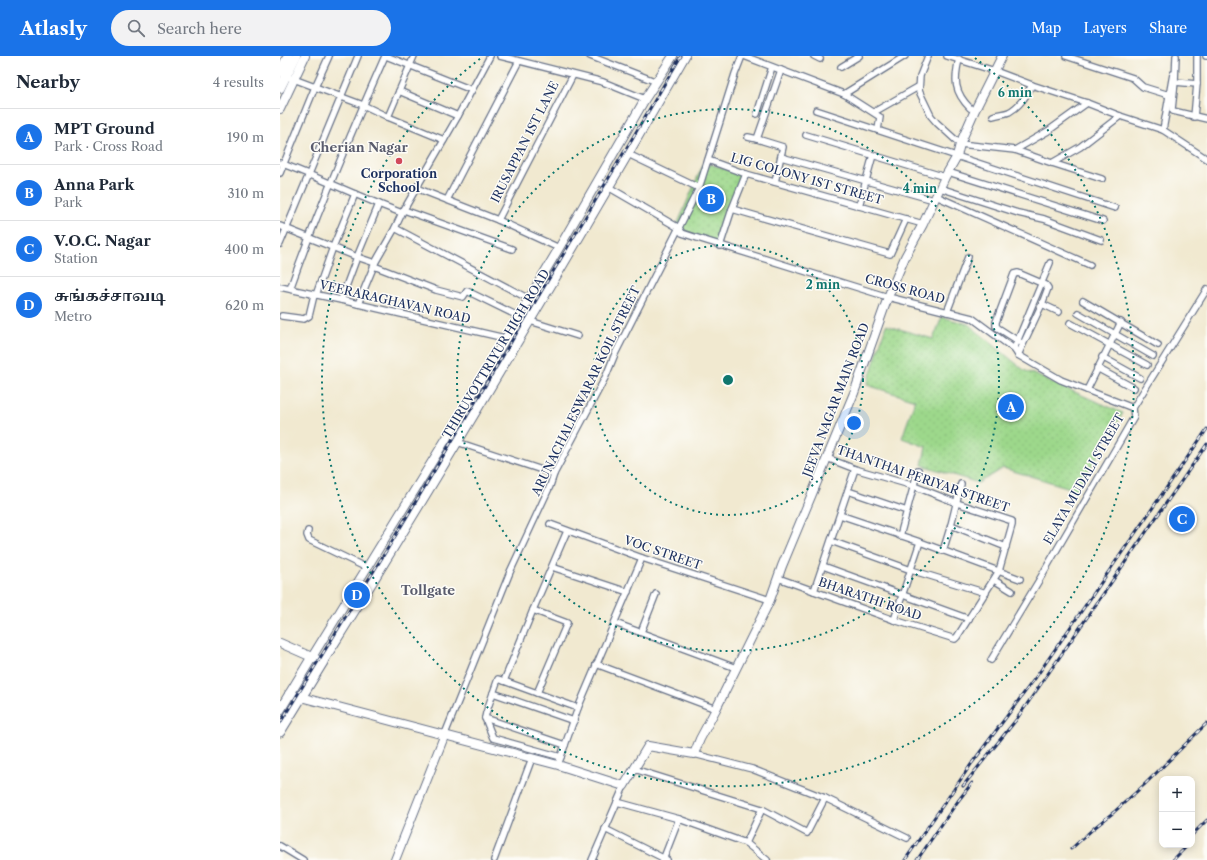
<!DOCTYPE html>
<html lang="en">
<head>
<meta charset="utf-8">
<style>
  body { margin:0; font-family:"Libre Caslon Text","Noto Serif Tamil",serif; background:#f2f2f3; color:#1f2937 }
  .controls { position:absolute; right:12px; bottom:12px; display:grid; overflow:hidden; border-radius:8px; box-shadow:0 2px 10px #0003 }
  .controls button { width:36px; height:36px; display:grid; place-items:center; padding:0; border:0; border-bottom:1px solid #e0e1e3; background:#fff; color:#1f2937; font:20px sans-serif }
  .you { position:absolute; left:574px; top:367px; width:14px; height:14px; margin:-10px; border:3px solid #fff; border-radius:50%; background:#1a73e8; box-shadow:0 0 0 6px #1a73e833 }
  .badge { display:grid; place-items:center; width:26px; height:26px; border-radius:50%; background:#1a73e8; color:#fff; font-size:13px; font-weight:700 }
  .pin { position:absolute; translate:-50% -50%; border:2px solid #fff; box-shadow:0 1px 4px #0006 }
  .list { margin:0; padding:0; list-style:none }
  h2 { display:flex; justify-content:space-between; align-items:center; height:52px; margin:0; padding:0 16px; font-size:17px }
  h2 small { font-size:13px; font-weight:400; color:#747a83 }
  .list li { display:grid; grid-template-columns:26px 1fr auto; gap:12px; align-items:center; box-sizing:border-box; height:56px; padding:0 16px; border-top:1px solid #e0e1e3 }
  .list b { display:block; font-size:15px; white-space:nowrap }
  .list p { margin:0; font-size:13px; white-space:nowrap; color:#747a83 }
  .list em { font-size:13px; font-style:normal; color:#747a83 }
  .icon { flex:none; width:22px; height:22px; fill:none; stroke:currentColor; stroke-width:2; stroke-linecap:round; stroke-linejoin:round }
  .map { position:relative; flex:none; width:927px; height:804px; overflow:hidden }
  header { display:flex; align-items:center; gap:24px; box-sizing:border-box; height:56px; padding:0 20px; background:#1a73e8; color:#fff }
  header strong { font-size:19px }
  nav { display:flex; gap:22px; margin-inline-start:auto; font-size:14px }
  .search { width:280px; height:36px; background:#f2f2f3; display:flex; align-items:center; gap:10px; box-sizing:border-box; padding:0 14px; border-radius:22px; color:#747a83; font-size:15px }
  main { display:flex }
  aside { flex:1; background:#fff }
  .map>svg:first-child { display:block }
  .park { fill:url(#park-dots); stroke:#5c8474 }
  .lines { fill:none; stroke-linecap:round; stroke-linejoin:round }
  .street-casing { stroke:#667086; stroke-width:8 }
  .secondary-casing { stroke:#667086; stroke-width:10 }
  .primary-casing { stroke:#667086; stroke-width:11 }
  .street { stroke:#fff; stroke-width:5.5 }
  .secondary { stroke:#fff; stroke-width:8 }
  .primary { stroke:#fff; stroke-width:9 }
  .rail-casing { stroke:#1b2f5e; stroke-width:3 }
  .rail { stroke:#fdfcf7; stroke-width:1.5; stroke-dasharray:4.5; stroke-linecap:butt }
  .ring { fill:none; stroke:#0f766e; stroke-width:2; stroke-dasharray:2 4 }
  .poi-dot { fill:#d1495b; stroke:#fdfcf7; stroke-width:1.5 }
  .labels { text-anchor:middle; stroke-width:3; stroke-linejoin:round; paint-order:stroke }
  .street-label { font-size:12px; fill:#1b2f5e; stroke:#fdfcf7 }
  .poi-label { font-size:12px; font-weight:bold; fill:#1b2f5e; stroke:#fdfcf7 }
  .neighbourhood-label { font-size:13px; font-weight:bold; fill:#5a5c6d; stroke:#fdfcf7 }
  .centre { fill:#0f766e; stroke:#fdfcf7; stroke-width:2 }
  .ring-label { font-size:12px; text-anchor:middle; font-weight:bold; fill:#0f766e; stroke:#fdfcf7; stroke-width:3; stroke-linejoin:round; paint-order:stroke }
</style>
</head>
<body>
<header>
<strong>Atlasly</strong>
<div class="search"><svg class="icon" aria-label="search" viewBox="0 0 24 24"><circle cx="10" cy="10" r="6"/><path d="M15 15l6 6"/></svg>Search here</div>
<nav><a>Map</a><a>Layers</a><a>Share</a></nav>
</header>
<main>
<aside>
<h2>Nearby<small>4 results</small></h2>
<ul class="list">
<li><span class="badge">A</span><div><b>MPT Ground</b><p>Park · Cross Road</p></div><em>190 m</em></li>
<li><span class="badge">B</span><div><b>Anna Park</b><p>Park</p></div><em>310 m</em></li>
<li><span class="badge">C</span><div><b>V.O.C. Nagar</b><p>Station</p></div><em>400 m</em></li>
<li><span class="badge">D</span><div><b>சுங்கச்சாவடி</b><p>Metro</p></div><em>620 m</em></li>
</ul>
</aside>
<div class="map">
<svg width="927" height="804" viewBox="0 0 927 804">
  <defs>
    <pattern id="park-dots" width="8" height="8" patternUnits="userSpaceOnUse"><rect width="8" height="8" fill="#9dd88b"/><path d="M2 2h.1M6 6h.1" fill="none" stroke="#87ba7a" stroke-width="1.8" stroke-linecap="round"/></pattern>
  </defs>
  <rect width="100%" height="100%" fill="#fdfcf7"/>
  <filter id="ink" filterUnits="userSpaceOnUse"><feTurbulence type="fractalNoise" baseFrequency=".025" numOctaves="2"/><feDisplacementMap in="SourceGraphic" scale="8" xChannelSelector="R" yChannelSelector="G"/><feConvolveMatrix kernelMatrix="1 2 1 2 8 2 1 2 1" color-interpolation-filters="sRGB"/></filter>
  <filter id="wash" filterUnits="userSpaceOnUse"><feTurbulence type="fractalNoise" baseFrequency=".012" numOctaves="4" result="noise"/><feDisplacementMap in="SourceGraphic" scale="16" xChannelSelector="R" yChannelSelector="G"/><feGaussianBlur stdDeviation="0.9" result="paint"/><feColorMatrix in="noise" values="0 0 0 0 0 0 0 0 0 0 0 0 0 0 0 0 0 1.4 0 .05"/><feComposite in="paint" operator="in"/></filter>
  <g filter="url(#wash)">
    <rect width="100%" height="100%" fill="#f1e9d0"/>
    <!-- park -->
    <g class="park">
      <polygon points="424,106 463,119 437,186 404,177 398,167"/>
      <polygon points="662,261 688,268 744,314 843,357 797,434 723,412 698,427 642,409 646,391 622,382 635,344 587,329 606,269 653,283"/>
    </g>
  </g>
  <g filter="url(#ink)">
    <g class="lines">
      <defs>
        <g id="street">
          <polyline points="106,0 192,34"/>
          <polyline points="220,0 323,26 365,43"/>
          <polyline points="310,0 377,26"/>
          <polyline points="464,0 564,38 600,61 598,74"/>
          <polyline points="534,0 540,3"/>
          <polyline points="648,0 640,20 639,35 651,60 657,67 680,88 735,94 772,107 822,123"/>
          <polyline points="667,0 715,15 752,29 807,47 840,60 883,74 927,103"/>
          <polyline points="786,0 853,22 863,31 889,39"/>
          <polyline points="896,0 895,26 892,53 893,55 927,63"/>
          <polyline points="926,0 927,0"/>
          <path d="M679 3C674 24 674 36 690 52"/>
          <polyline points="561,11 579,0"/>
          <polyline points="11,22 83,49 108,61 164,84"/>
          <polyline points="895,26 917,28"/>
          <polyline points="119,35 178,60"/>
          <polyline points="564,38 625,0"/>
          <polyline points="536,54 835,152"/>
          <polyline points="594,56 638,31"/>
          <polyline points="477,58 492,11"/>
          <path d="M713 60C718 58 724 58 729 56 740 50 746 40 752 29"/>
          <polyline points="108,61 134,0"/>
          <polyline points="914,61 917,28 917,0"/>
          <polyline points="883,74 893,18"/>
          <polyline points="526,79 665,121"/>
          <polyline points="468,81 477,83"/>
          <polyline points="735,94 768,75 807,47"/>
          <polyline points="348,98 419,132"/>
          <polyline points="501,101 654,144"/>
          <polyline points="428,104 466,118 643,168"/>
          <path d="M0 107C41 122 81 142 122 157"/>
          <polyline points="772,107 800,91 840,60"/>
          <polyline points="668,116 823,165"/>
          <polyline points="0,117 35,31 49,0"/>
          <polyline points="318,125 399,172 402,177 411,180 608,241 692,262 734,293 738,299 781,324 853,352"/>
          <polyline points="495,126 503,91 477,83 501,14"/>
          <polyline points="136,132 218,164 279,192"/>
          <polyline points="660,132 738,157 764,163 821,184"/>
          <polyline points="656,140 810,209"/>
          <polyline points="167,144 239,5"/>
          <polyline points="579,150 593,99"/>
          <polyline points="452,153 610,198 626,163"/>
          <polyline points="124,154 232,193"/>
          <polyline points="218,164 293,19"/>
          <polyline points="0,170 77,201 95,207"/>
          <polyline points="115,172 249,243"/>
          <polyline points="0,188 78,0"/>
          <polyline points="440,190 452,153 466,118"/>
          <polyline points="94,210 156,234 183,241 187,235 238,260"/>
          <polyline points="0,231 61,244 238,285"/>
          <path d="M10 233C38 154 71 77 105 0"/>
          <polyline points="36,239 53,191 75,138"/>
          <polyline points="61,244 77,201 99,148"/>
          <polyline points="803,245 878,289"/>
          <polyline points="78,248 95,207 115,172 122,157 178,60 210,0"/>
          <polyline points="762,248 779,256"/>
          <polyline points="667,256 688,201"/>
          <polyline points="798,257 873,300"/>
          <polyline points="2,260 24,263 29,260 34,239"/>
          <polyline points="250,265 298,280"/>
          <polyline points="790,267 867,309"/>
          <polyline points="734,293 770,207"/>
          <polyline points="738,299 762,248 768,232 766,229 738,217 734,218 716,266 716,270 718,272 743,288"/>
          <polyline points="822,301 860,322"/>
          <polyline points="817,312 854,332"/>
          <polyline points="807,334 841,266"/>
          <polyline points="177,386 274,418"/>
          <polyline points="568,435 627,455"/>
          <polyline points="560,459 640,486 740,523"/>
          <polyline points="270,468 362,502 490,544"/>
          <polyline points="671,469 726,491"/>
          <polyline points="28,475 27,479 29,484 87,512"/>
          <polyline points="287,475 253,554 224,625 298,652"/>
          <polyline points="620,480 638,414"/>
          <polyline points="551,485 631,514 706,537"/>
          <polyline points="663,495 671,469 681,428"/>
          <polyline points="543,510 689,563"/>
          <polyline points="272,511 348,536"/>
          <polyline points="498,522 614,564 675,583 677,581 719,515 732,469 732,465 677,447 634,430 575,413 547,402"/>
          <polyline points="714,524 732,535"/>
          <polyline points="534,535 575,413"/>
          <polyline points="253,554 287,567 257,637"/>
          <polyline points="614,564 640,486"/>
          <polyline points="335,567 456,612"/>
          <polyline points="361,576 376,538"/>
          <polyline points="711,604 758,526 854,361 853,352 927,233"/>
          <polyline points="316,608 436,653"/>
          <polyline points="224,625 218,623 206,657 205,662 213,682 281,701"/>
          <polyline points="213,637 294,665"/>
          <polyline points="205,662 285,689"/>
          <polyline points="165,678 230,516 270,430 274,418 326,320 335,298 419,132 455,18 462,0"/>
          <polyline points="414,698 472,713 545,742 627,782"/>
          <polyline points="278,709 298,652 362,502"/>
          <polyline points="354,713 482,753 527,777 545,742"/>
          <polyline points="337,746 399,763 466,787 487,804"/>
          <polyline points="325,773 387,804"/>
          <polyline points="466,787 482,753"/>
          <polyline points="0,790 23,804"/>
          <polyline points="214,804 252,702"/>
          <polyline points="312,804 344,730"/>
          <polyline points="383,804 399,763"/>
        </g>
        <g id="secondary">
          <polyline points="0,53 25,0"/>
          <path d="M0 587 43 606C168 406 287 204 405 0"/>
          <polyline points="32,601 166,383 279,192 365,43 393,0"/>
          <polyline points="9,638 278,709 344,730 368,690 414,698 420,683 436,653 490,544 502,510 574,337 608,241 625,201 643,168 665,121 677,100 680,88 695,54 722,0"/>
          <polyline points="115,804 165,678"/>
        </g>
        <g id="primary">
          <polyline points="0,16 8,0"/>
          <polyline points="0,32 16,0"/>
          <polyline points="0,654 32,601"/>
          <polyline points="0,676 43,606"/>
        </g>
      </defs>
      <!-- street casing -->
      <use href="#street" class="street-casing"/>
      <!-- secondary casing -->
      <use href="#secondary" class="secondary-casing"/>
      <!-- primary casing -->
      <use href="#primary" class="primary-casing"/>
      <!-- street -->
      <use href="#street" class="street"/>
      <!-- secondary -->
      <use href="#secondary" class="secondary"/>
      <!-- primary -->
      <use href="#primary" class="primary"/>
      <defs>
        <g id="rail">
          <polyline points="0,667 111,487 327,125 401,0"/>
          <polyline points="683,730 736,664 927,388"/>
          <polyline points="912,779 927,764"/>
          <polyline points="791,793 814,772 834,756 864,729 927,667"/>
          <polyline points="625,804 692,707 756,621 927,373"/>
          <polyline points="637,804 678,745 692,727"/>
          <polyline points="893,804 908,789"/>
        </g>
      </defs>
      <!-- rail casing -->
      <use href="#rail" class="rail-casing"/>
      <!-- rail -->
      <use href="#rail" class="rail"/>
    </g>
  </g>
  <!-- distance rings -->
  <g class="ring">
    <circle cx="448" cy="324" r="135"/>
    <circle cx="448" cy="324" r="271"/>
    <path d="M695 2A406 406 0 1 1 201 2"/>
  </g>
  <!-- markers -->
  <circle class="poi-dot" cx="119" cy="105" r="4"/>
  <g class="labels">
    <!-- street labels -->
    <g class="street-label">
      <text transform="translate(245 86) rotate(-63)" y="4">IRUSAPPAN 1ST LANE</text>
      <text transform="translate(527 123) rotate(16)" y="4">LIG COLONY 1ST STREET</text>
      <text transform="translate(625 233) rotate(15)" y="4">CROSS ROAD</text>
      <text transform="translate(115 246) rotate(13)" y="4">VEERARAGHAVAN ROAD</text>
      <text transform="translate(216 298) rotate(-59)" y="4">THIRUVOTTRIYUR HIGH ROAD</text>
      <text transform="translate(306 335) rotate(-64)" y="4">ARUNACHALESWARAR KOIL STREET</text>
      <text transform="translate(556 344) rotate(-69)" y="4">JEEVA NAGAR MAIN ROAD</text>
      <text transform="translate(643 423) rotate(19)" y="4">THANTHAI PERIYAR STREET</text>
      <text transform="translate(804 423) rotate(-60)" y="4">ELAYA MUDALI STREET</text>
      <text transform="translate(383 497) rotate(19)" y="4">VOC STREET</text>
      <text transform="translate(590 543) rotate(19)" y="4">BHARATHI ROAD</text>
    </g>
    <!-- poi labels -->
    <g class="poi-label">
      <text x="119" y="122">Corporation<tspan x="119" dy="14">School</tspan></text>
    </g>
    <!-- neighbourhood labels -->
    <g class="neighbourhood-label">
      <text x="79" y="96">Cherian Nagar</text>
      <text x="148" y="539">Tollgate</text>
    </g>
  </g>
  <circle cx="448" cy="324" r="6" class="centre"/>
  <g class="ring-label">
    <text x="735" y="41">6 min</text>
    <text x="640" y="137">4 min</text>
    <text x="543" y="233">2 min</text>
  </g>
</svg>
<div class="controls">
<button>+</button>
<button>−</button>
</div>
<div class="you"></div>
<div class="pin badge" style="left:731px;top:351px">A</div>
<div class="pin badge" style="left:431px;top:143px">B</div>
<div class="pin badge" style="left:902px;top:463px">C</div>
<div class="pin badge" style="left:77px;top:539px">D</div>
</div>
</main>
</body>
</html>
